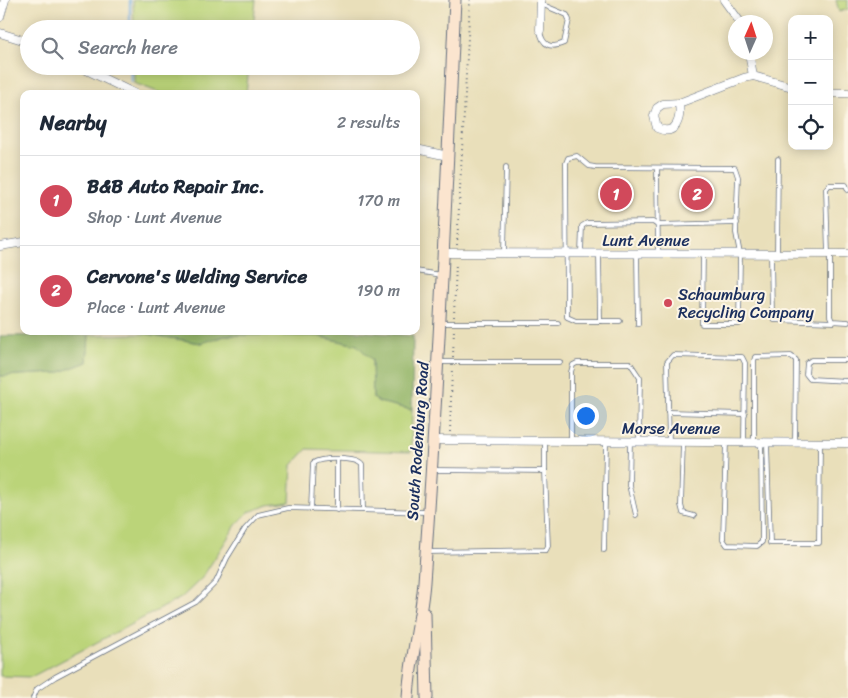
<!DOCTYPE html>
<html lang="en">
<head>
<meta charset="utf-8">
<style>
  body { margin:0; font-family:Sriracha,sans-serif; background:#f6f6f7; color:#1f2937 }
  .controls { position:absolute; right:15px; top:15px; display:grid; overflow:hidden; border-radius:10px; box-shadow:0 2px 12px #0003 }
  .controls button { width:45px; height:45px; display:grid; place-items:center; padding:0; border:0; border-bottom:1px solid #e0e1e3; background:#fff; color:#1f2937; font:25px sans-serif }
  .compass { position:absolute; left:728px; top:15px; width:45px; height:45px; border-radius:50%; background:#fff; box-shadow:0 2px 12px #0003; rotate:3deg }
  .you { position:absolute; left:585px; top:415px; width:18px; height:18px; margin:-12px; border:4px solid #fff; border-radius:50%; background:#1a73e8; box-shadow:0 0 0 8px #1a73e833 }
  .badge { display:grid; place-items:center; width:32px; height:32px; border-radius:50%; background:#d1495b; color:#fff; font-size:16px; font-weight:700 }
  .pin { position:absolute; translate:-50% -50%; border:2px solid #fff; box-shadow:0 1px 5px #0006 }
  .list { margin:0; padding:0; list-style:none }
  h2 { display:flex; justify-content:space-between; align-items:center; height:65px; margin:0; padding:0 20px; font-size:21px }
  h2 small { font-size:16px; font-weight:400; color:#747a83 }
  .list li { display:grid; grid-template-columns:32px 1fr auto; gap:15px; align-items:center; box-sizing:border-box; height:90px; padding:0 20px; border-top:1px solid #e0e1e3 }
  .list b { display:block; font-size:19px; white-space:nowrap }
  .list p { margin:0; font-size:16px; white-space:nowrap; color:#747a83 }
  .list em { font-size:16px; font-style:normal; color:#747a83 }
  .icon { flex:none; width:28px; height:28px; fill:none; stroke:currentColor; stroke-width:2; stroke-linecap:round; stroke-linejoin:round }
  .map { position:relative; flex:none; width:848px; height:698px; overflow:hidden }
  .search { position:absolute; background:#fff; box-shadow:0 2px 12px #0003; left:20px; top:20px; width:400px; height:55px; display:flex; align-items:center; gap:12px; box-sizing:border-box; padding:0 18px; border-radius:28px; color:#747a83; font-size:19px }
  .panel { position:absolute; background:#fff; box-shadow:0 2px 12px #0003; left:20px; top:90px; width:400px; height:245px; border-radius:10px }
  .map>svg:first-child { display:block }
  .green { fill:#bbd479; stroke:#6b826c }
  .forest { fill:#94b669; stroke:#587264 }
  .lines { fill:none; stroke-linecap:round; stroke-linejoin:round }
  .stream { stroke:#6faee2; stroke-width:2.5 }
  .lane-casing { stroke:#636d7e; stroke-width:5.5 }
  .street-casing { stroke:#636d7e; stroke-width:9 }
  .secondary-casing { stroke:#636d7e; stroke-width:13 }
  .path { stroke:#636d7e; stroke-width:2; stroke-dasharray:1 4; stroke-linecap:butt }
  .lane { stroke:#fff; stroke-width:4 }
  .street { stroke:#fff; stroke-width:8 }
  .secondary { stroke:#fbe5cf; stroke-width:11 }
  .poi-dot { fill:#d1495b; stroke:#fcf5e5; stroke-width:2 }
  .labels { text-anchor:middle; stroke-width:4; stroke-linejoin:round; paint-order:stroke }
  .street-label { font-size:16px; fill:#1b2f5e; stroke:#fcf5e5 }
  .poi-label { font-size:16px; fill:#1b2f5e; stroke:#fcf5e5; text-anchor:start }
</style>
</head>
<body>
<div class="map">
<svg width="848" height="698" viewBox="0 0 848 698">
  <rect width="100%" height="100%" fill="#fcf5e5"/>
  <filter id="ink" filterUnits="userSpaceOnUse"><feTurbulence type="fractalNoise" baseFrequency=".02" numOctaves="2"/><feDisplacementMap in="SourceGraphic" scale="10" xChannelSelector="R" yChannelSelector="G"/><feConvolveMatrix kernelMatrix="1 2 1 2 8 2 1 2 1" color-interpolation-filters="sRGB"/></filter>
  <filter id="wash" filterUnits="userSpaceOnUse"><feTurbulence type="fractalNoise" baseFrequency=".0096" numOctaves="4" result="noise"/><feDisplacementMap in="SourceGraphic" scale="20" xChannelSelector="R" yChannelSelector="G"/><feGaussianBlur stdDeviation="1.12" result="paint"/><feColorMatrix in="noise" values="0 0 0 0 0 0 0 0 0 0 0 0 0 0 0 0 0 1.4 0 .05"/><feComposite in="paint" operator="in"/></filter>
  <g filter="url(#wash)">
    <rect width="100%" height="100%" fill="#e9dfba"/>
    <!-- green -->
    <g class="green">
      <polygon points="133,0 256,0 253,29 134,29"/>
      <polygon points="836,0 848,0 848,9 839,12"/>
      <polygon points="134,66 249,66 246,94 163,94 134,83"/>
      <polygon points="147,334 201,343 228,335 317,336 357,345 372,360 373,398 379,402 412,410 411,452 307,449 292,465 290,502 268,505 249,512 236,525 202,578 181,598 31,677 0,676 0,376 58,373 87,362 89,335"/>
    </g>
    <!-- forest -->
    <g class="forest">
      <polygon points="149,331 356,331 413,336 412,410 379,402 373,398 372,360 357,345 317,336 228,335 201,343 147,334"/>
      <polygon points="89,335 87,362 58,373 0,376 0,336"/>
    </g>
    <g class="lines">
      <!-- stream -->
      <g class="stream">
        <polyline points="130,0 130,29"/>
        <polyline points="131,66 131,81"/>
      </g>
    </g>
  </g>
  <g filter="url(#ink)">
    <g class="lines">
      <defs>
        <g id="lane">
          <path d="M540 30C542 46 551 49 564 43L569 20 567 15 541 4"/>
          <polyline points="657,168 658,253"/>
          <polyline points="504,253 506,167"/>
          <polyline points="581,253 582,226 587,223 653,222 657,225 737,223"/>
          <polyline points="599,253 600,321"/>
          <polyline points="637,253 638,324"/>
          <polyline points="771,253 772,316 774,320 834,322"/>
          <polyline points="777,253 778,159"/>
          <polyline points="830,253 830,316 832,321 848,322"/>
          <polyline points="828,254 826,189 829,185 846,185 848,190"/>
          <polyline points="416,271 441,275"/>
          <polyline points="620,321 576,321 567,317 566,163 568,158 577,156 589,166 595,167 735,168 738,177 736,233 740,254 739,324 702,324 703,253"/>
          <polyline points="443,323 558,323"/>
          <polyline points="848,360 811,360 807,363 806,374 810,379 848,381"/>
          <polyline points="440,362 560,362"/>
          <polyline points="668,412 745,414"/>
          <polyline points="571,441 571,372 573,365 577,363 630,363 640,378 639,441"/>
          <polyline points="630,442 629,485 636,515"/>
          <polyline points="669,442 667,362 673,355 742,357 745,363 744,442"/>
          <polyline points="683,442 681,505 683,513 694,516"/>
          <polyline points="726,442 723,539 727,545 757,546 762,542 762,534 761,442"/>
          <polyline points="754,442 754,361 755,357 791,356 796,360 795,442"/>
          <polyline points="767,443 770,543 819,543 820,443"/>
          <polyline points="434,470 545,471 545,441"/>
          <path d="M311 509 313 463C321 457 357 457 362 465L363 510"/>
          <polyline points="337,510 337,460"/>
          <polyline points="604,550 606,442"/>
          <polyline points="428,552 546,550 548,546 545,471"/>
          <polyline points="33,698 37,689 55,677 196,602 216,582 227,558 245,529 258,515 288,508 426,512"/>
        </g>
        <g id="street">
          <polyline points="724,0 740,22"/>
          <polyline points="0,17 5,0"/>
          <polyline points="540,30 541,0"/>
          <polyline points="0,33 29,42"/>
          <polyline points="749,52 753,76"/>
          <polyline points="78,66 136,94"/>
          <polyline points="829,93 848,93"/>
          <path d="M679 103C681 118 677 137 657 128L654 116 657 108 663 104 679 103 744 78 753 76 792 87"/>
          <polyline points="416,149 448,156"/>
          <polyline points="0,246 24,242"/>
          <polyline points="444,253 848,254"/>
          <polyline points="433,440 848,443"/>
        </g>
        <g id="secondary">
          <polyline points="425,614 427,698"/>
          <path d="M408 698C410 659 421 621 424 582 438 388 446 194 455 0"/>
        </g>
      </defs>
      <!-- lane casing -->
      <use href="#lane" class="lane-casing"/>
      <!-- street casing -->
      <use href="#street" class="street-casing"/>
      <!-- secondary casing -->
      <use href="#secondary" class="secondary-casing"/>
      <!-- path -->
      <g class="path">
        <polyline points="457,245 470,0"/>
        <polyline points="454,317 456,262"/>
        <polyline points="453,357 454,329"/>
        <polyline points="450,432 452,367"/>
      </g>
      <!-- lane -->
      <use href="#lane" class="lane"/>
      <!-- street -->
      <use href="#street" class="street"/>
      <!-- secondary -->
      <use href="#secondary" class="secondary"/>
    </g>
  </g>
  <!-- markers -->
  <circle class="poi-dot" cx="668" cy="303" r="5"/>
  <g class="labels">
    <!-- street labels -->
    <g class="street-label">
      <text x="646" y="246">Lunt Avenue</text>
      <text x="671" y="434">Morse Avenue</text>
      <text transform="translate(417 441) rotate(-86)" y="6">South Rodenburg Road</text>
    </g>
    <!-- poi labels -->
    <g class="poi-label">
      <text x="678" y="300">Schaumburg<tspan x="678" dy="18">Recycling Company</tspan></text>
    </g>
  </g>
</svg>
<div class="controls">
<button>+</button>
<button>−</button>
<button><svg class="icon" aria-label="locate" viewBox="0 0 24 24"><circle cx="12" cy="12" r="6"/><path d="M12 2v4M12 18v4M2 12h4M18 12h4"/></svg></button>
</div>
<svg class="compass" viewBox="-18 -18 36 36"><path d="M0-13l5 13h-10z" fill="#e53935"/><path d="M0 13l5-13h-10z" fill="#747a83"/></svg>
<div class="you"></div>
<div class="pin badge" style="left:616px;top:194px">1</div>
<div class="pin badge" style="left:697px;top:194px">2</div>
<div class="search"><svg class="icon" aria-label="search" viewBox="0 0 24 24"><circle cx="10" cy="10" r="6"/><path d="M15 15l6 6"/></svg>Search here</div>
<section class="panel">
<h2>Nearby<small>2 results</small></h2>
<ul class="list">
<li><span class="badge">1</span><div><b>B&amp;B Auto Repair Inc.</b><p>Shop · Lunt Avenue</p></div><em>170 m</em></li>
<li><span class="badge">2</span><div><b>Cervone's Welding Service</b><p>Place · Lunt Avenue</p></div><em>190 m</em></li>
</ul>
</section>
</div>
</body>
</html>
